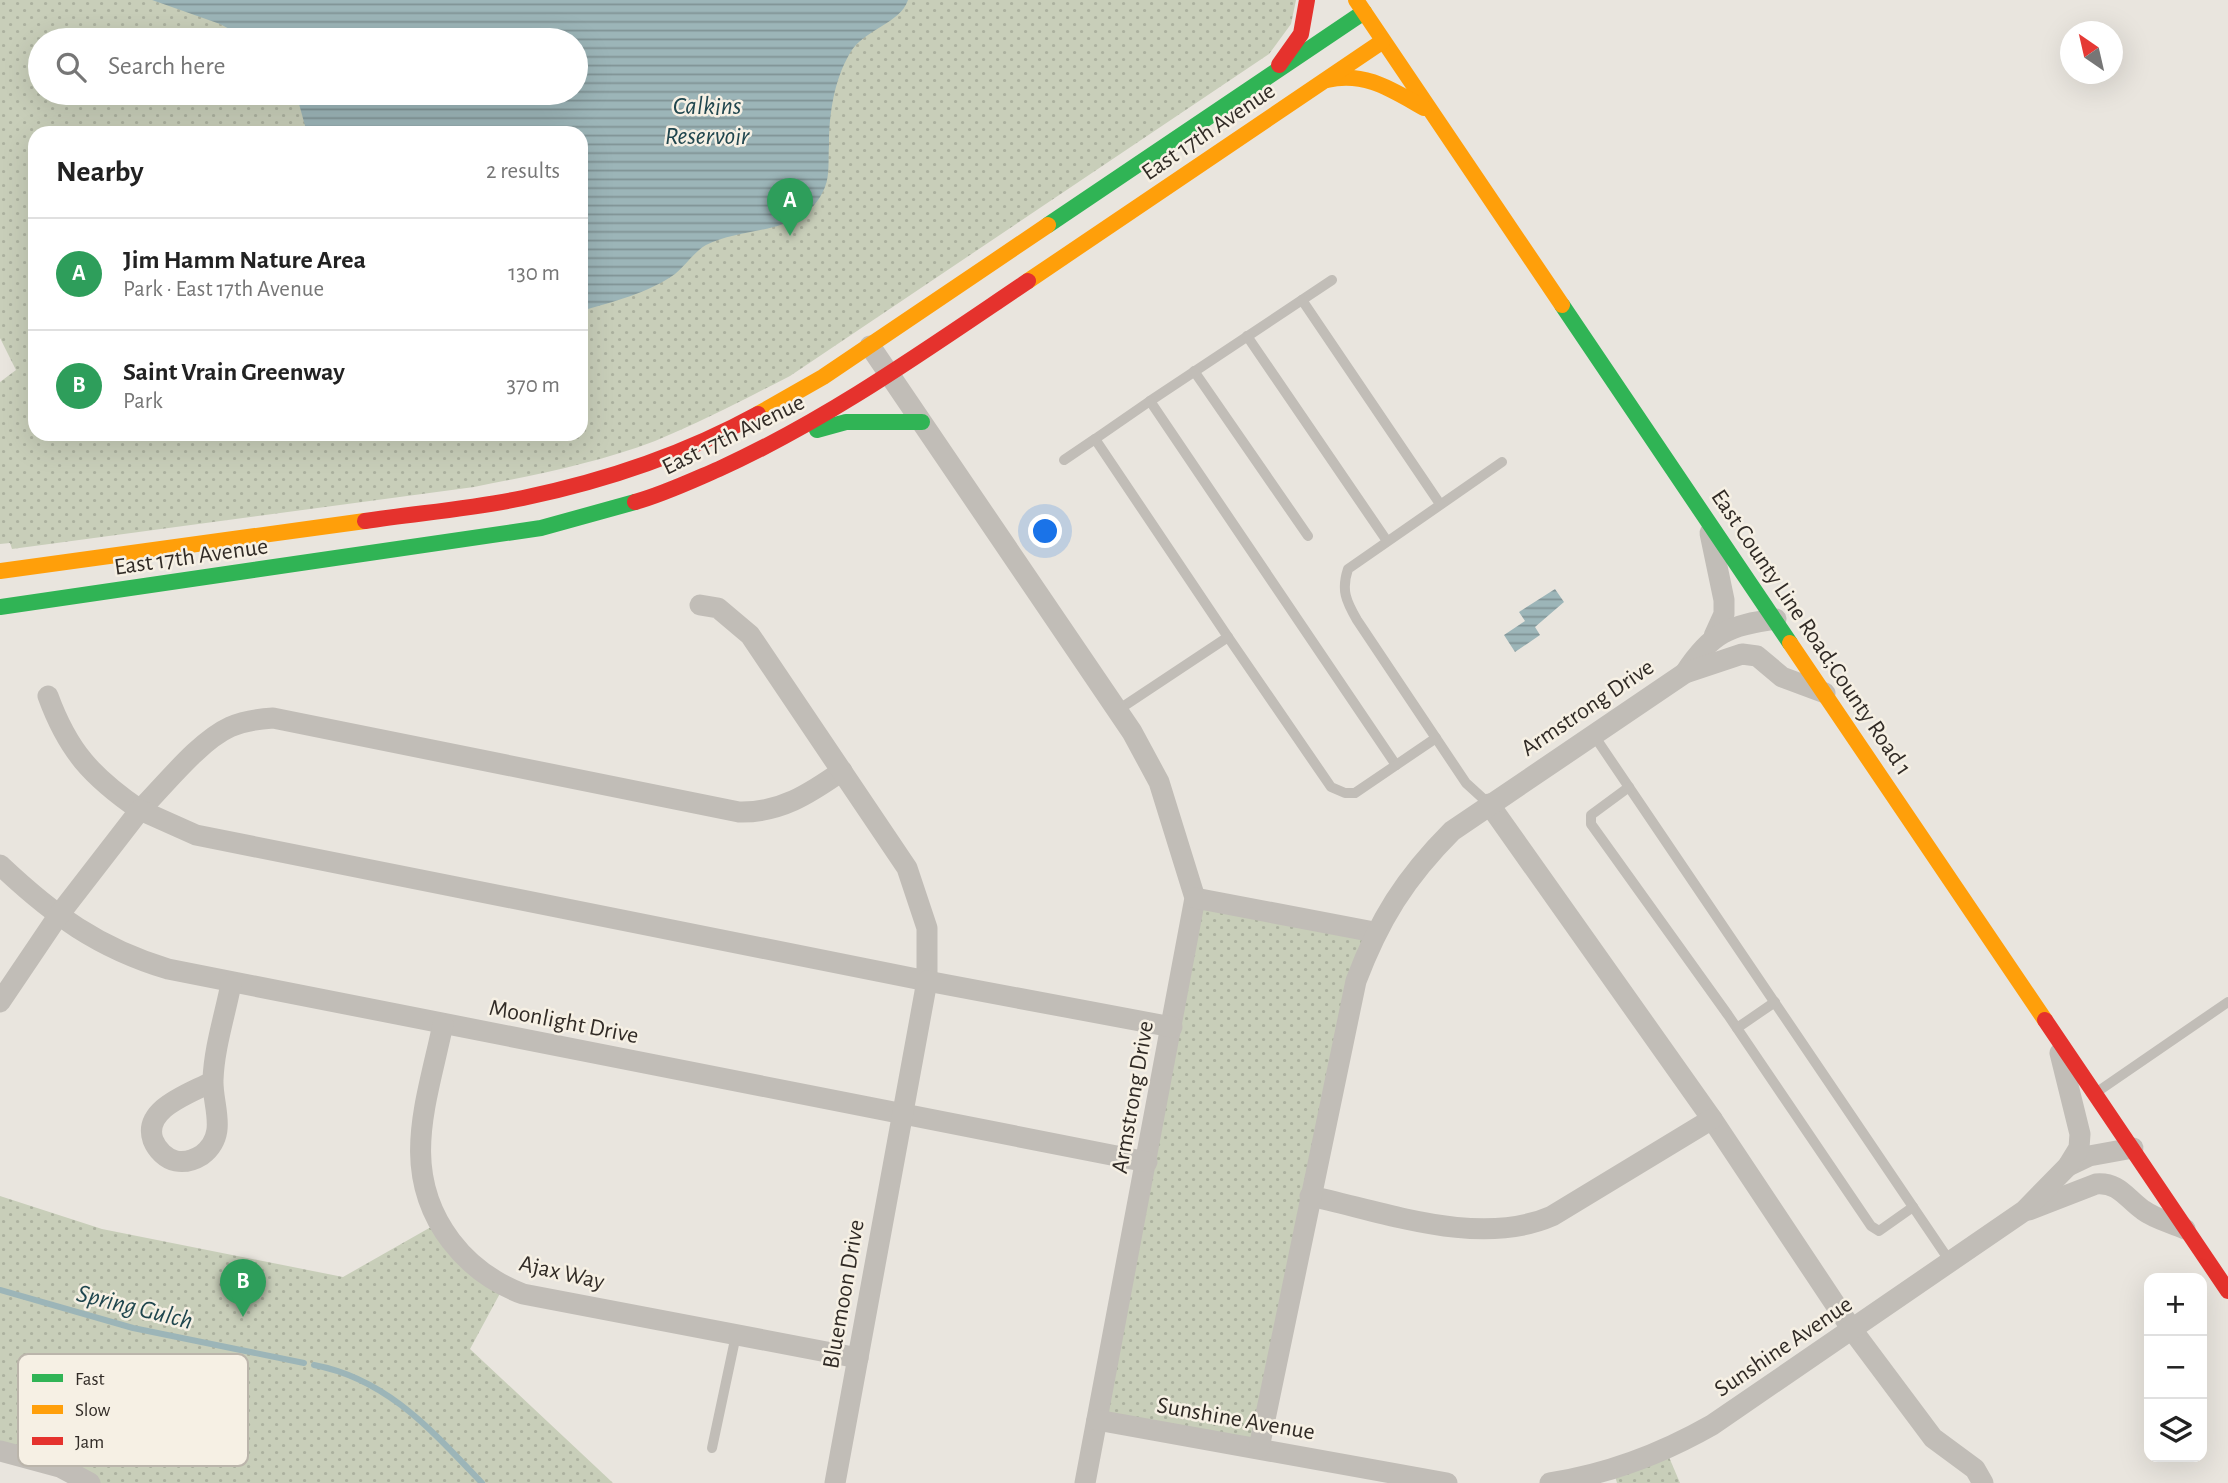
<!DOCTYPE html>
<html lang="en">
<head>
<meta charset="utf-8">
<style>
  body { margin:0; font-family:"Alegreya Sans",sans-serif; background:#f2f2f2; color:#222 }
  .controls { position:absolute; right:21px; bottom:21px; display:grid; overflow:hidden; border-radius:14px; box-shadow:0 7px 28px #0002 }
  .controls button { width:63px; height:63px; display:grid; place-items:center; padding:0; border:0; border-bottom:2px solid #e0e0e0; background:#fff; color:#222; font:35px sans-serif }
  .compass { position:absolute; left:2060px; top:21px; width:63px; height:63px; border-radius:50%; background:#fff; box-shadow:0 7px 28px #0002; rotate:326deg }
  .you { position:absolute; left:1046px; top:532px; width:24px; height:24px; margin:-18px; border:5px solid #fff; border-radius:50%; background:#1a73e8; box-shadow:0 0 0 10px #1a73e833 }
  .badge { display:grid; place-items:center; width:46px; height:46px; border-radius:50%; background:#716c66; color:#fff; font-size:23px; font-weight:700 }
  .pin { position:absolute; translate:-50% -58px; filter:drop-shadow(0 2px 4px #0008) }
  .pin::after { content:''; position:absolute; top:37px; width:24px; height:21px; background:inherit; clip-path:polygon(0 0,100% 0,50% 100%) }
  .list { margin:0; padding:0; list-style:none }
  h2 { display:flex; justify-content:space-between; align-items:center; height:91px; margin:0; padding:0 28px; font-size:30px }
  h2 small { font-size:23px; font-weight:400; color:#767676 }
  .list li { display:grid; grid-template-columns:46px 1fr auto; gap:21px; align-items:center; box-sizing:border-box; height:112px; padding:0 28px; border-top:2px solid #e0e0e0 }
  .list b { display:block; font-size:26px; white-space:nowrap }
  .list p { margin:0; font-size:23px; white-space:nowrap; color:#767676 }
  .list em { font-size:23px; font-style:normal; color:#767676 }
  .icon { flex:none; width:38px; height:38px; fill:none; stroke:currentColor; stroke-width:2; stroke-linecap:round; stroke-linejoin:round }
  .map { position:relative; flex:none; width:2228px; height:1483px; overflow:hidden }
  .search { position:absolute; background:#fff; box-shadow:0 7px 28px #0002; left:28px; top:28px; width:560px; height:77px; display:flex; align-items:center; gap:18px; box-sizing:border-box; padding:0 24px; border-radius:38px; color:#767676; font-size:26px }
  .panel { position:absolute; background:#fff; box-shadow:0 7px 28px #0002; left:28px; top:126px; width:560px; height:315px; border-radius:21px }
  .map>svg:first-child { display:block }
  .grass { fill:url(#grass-dots); fill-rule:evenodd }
  .water { fill:url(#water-rules) }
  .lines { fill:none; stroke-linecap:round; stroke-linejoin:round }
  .stream { stroke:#9cb5b8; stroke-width:6 }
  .lane { stroke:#c1bdb7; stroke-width:10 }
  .street { stroke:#c1bdb7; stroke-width:21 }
  .fast { stroke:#30b455; stroke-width:16 }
  .slow { stroke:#ff9f0a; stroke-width:16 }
  .jam { stroke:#e5322d; stroke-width:16 }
  .labels { text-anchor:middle; stroke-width:5; stroke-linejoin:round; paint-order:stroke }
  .street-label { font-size:24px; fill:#312b26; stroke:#f6f0e4 }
  .water-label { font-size:26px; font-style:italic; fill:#20464e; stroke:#f6f0e4 }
  .key { fill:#f6f0e4; stroke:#bbb5ab; stroke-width:2 }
  .key-label { font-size:19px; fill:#312b26 }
</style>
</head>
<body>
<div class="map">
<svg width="2228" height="1483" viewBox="0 0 2228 1483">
  <defs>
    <pattern id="grass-dots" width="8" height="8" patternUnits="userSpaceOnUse" patternTransform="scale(1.75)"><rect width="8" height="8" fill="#c8ceb9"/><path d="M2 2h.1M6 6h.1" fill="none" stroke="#acb19f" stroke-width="1.8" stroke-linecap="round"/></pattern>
    <pattern id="water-rules" width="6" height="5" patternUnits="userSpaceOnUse" patternTransform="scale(1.75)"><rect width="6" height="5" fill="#9cb5b8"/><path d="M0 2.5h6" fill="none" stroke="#809395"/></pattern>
  </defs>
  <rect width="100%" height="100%" fill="#e9e5de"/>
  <!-- grass -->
  <g class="grass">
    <path d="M0 0H1296L1291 24 1269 54 790 376C745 399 701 422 655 441 597 463 535 475 474 487L12 549 10 543 0 544V382L16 370 0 338ZM40 40H576V93H40ZM35 133H581V434H35Z"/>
    <polygon points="1195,898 1374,932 1259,1448 1097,1420"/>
    <polygon points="0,1196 102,1229 343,1277 438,1223 504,1286 470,1349 613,1483 90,1483 0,1451"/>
    <polygon points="1666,1450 1680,1483 1617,1483 1613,1469"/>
  </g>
  <!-- water -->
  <g class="water">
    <path d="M152 0H908C900 24 864 29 850 53 834 80 829 114 829 145 828 158 830 175 825 187 805 237 746 225 706 245 694 252 686 265 675 274 648 293 613 302 581 311V133H307L296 93H576V40H250L220 24Z"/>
    <polygon points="1555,589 1564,602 1535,627 1540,635 1515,652 1504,635 1525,621 1519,612"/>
  </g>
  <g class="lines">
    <!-- stream -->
    <g class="stream">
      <polyline points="0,1290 133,1328 304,1363"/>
      <path d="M314 1365C388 1379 433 1432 482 1483"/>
    </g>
    <!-- lane -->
    <g class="lane">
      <polyline points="1332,280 1150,401 1396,765"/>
      <polyline points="1302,300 1440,504"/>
      <polyline points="1247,336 1387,541"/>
      <polyline points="1194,371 1308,536"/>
      <polyline points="1150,401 1095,439 1228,637"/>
      <polyline points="1064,460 1095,439"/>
      <polyline points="1118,710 1228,637 1331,787 1345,793 1355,793 1436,738"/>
      <polyline points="1593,734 1951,1263"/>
      <polyline points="1629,787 1591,815 1591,824 1728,1015 1871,1226 1879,1231 1913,1207"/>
      <path d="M1489 804 1466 783 1357 620C1346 601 1341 590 1348 569L1502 462"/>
      <polyline points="1737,1028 1775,1002"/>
      <polyline points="2097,1092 2228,1002"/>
      <polyline points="712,1448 736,1335"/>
    </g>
    <!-- street -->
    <g class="street">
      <polyline points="870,346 1132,732 1159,782 1195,898 1085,1483"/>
      <polyline points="1710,533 1724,600 1724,614 1714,636"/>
      <path d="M1685 673C1711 633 1729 625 1776 619"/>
      <path d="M48 696C68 751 92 777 140 810 164 786 199 741 230 727 244 721 258 719 273 718L739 812C780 813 809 794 842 771"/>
      <polyline points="1489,804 1712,1119 1853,1331 1933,1438 1975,1469 1983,1483"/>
      <path d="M0 865C53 915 98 948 168 969L1147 1162"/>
      <polyline points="1195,898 1374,932"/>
      <polyline points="0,1002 58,916 140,810 196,835 927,981 927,928 907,868 750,635 718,608 700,605"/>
      <path d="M443 1024C427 1102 398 1171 451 1241 470 1266 494 1283 523 1294L858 1358"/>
      <path d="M213 1081C192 1093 142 1108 153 1140 157 1150 166 1159 176 1161 186 1163 194 1160 202 1155 229 1134 212 1106 213 1080 214 1048 225 1015 231 984"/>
      <polyline points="2068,1166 2089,1156 2133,1148"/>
      <path d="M1310 1196C1385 1212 1479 1248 1552 1216L1712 1119"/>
      <path d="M2029 1210 2096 1184C2119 1182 2126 1198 2143 1210 2155 1219 2172 1223 2185 1229"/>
      <polyline points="1097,1420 1447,1483"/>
      <path d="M1259 1448 1356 981C1379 920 1405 878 1452 831L1685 673 1742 654 1757 656 1782 677 1825 693"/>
      <polyline points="0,1451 60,1467 90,1483"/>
      <polyline points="835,1483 927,981 1172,1027"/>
      <path d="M1550 1483C1609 1474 1661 1454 1712 1425L2024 1211 2068 1166 2079 1148 2080 1134 2060 1053"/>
    </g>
    <!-- fast -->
    <g class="fast">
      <polyline points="1048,225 1364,12"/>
      <polyline points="1562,305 1790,643"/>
      <polyline points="817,430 846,422 922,422"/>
      <polyline points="0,607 541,528 635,502"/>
    </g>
    <!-- slow -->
    <g class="slow">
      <polyline points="1356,0 1562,305"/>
      <path d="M1327 80C1365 71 1392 90 1424 108"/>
      <polyline points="1028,281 1383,41"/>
      <polyline points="758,414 823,377 1048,225"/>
      <polyline points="0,571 365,521"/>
      <polyline points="1790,643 2045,1020"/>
    </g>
    <!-- jam -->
    <g class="jam">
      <polyline points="1279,65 1301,34 1307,0"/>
      <path d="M635 502C664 494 691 481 719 469 829 419 927 349 1028 281"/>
      <path d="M365 521C417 513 471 509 523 498 604 481 685 454 758 414"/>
      <polyline points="2045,1020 2228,1291"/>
    </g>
  </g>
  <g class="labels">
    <!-- street labels -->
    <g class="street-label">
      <text transform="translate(1208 131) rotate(-34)" y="8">East 17th Avenue</text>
      <text transform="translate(733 434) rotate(-26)" y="8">East 17th Avenue</text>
      <text transform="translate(191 556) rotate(-8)" y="8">East 17th Avenue</text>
      <text transform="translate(1812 632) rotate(56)" y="8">East County Line Road;County Road 1</text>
      <text transform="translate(1587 707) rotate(-34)" y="8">Armstrong Drive</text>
      <text transform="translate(564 1021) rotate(11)" y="8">Moonlight Drive</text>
      <text transform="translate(1132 1097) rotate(-80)" y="8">Armstrong Drive</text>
      <text transform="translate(562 1272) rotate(13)" y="8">Ajax Way</text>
      <text transform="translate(843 1294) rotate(-80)" y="8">Bluemoon Drive</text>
      <text transform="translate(1783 1346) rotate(-34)" y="8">Sunshine Avenue</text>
      <text transform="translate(1236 1418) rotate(10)" y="8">Sunshine Avenue</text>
    </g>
    <!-- water labels -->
    <g class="water-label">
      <text x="707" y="114">Calkins<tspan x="707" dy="30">Reservoir</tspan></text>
      <text transform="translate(135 1306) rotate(14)" y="9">Spring Gulch</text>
    </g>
  </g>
  <!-- legend -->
  <rect x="18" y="1354" width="230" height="112" rx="10" class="key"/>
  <rect x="32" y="1374" width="31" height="8" fill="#30b455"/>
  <rect x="32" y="1405" width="31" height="9" fill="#ff9f0a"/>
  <rect x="32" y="1437" width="31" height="8" fill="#e5322d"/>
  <g class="key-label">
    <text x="75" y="1385">Fast</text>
    <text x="75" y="1416">Slow</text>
    <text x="75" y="1448">Jam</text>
  </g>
</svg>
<div class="controls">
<button>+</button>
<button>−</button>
<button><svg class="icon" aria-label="layers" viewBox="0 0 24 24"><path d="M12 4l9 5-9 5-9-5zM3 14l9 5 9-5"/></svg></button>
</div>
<svg class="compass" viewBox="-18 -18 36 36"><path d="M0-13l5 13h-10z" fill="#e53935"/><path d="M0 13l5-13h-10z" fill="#767676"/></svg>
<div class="you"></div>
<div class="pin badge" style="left:790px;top:236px;background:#2e9e5b">A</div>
<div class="pin badge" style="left:243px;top:1317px;background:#2e9e5b">B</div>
<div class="search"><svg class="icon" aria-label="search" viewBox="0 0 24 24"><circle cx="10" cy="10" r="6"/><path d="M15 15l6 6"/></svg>Search here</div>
<section class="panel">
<h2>Nearby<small>2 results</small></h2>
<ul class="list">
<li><span class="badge" style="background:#2e9e5b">A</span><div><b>Jim Hamm Nature Area</b><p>Park · East 17th Avenue</p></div><em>130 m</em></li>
<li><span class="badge" style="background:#2e9e5b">B</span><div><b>Saint Vrain Greenway</b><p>Park</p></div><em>370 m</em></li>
</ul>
</section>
</div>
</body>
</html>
